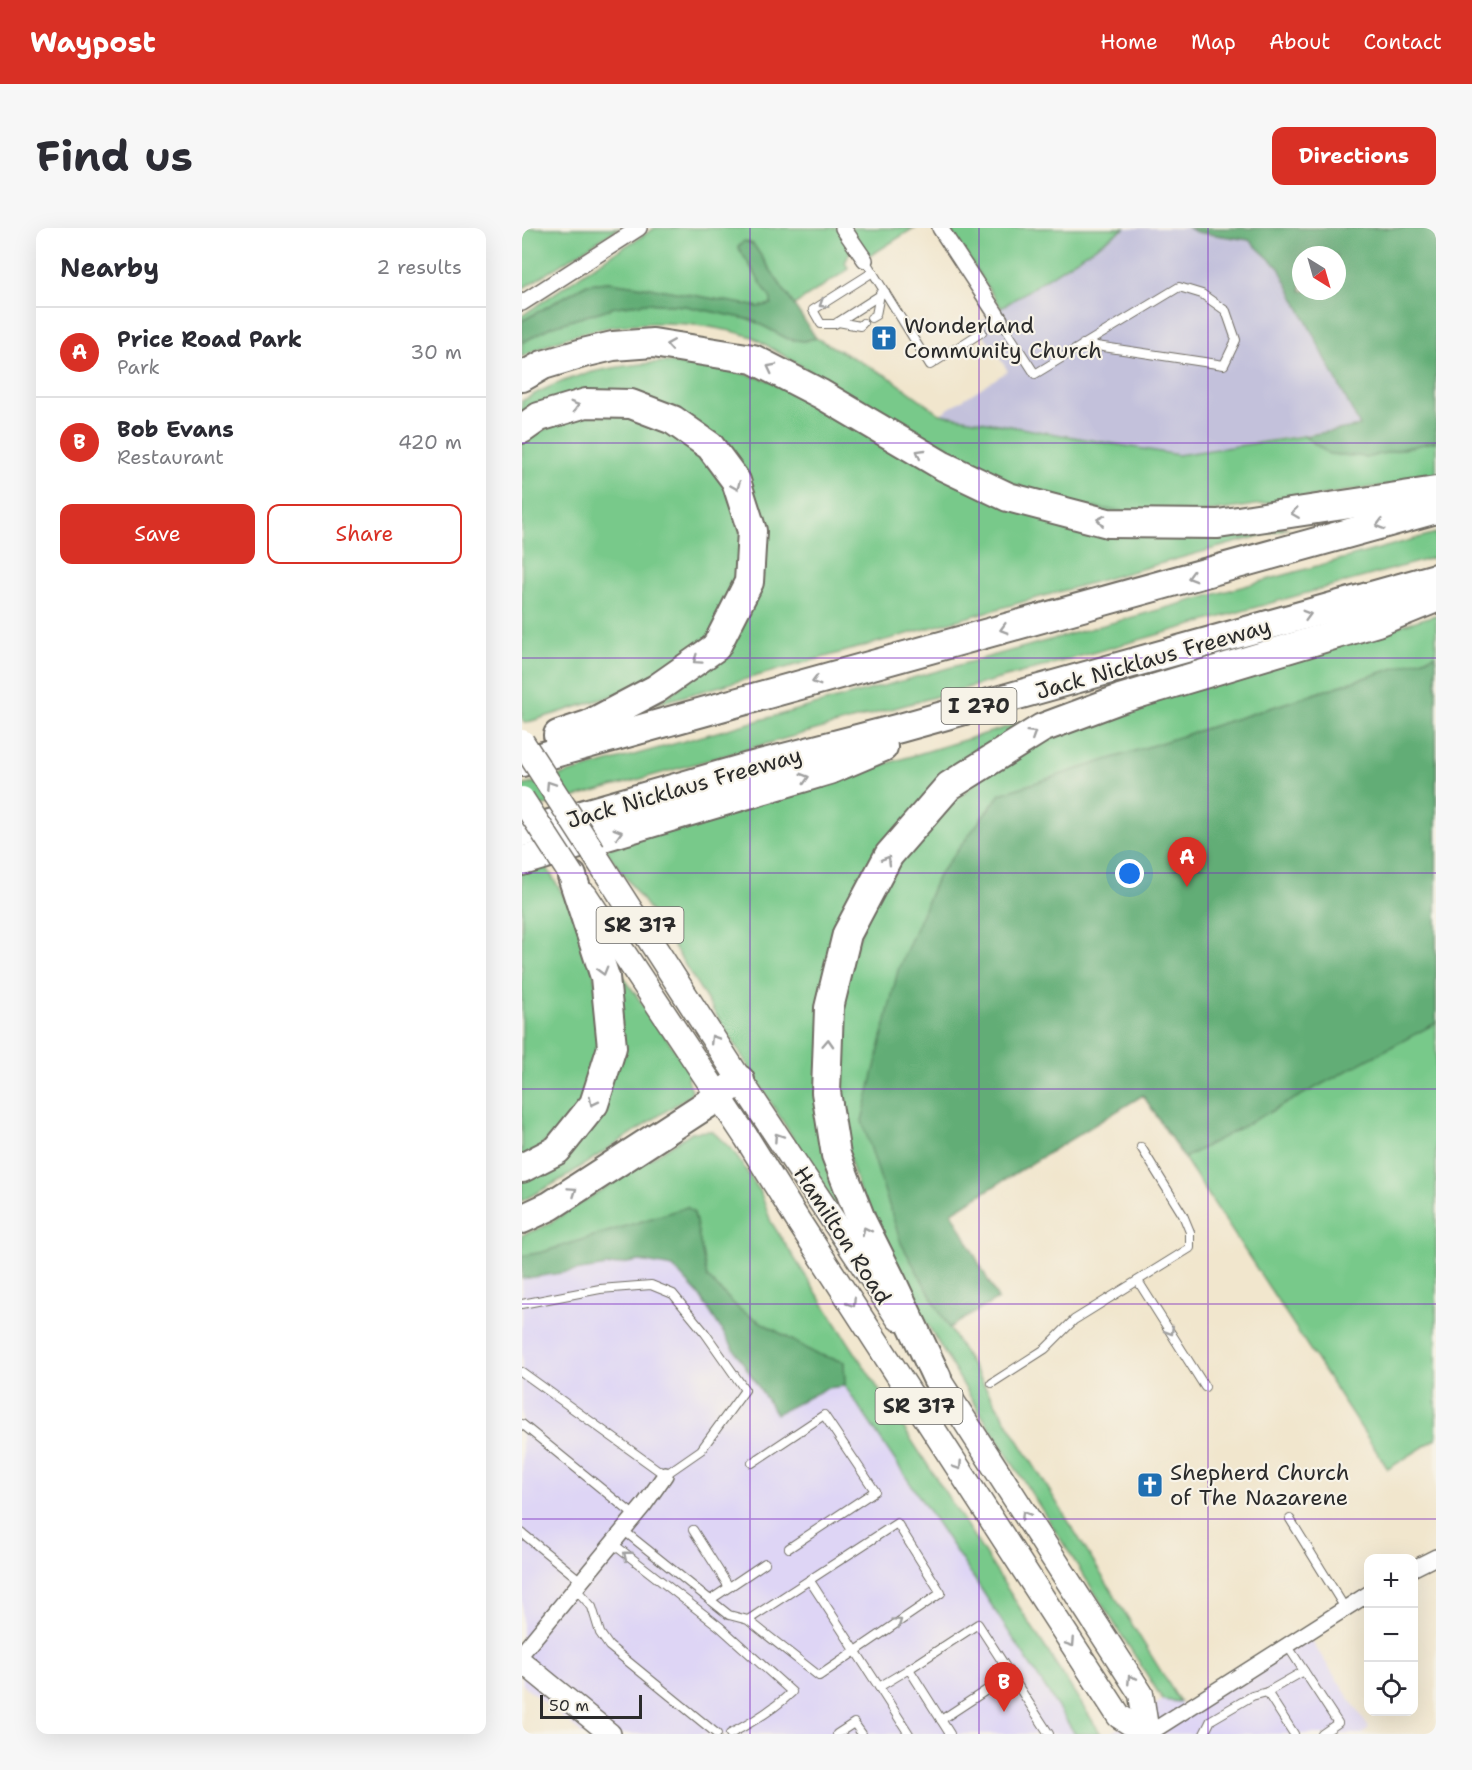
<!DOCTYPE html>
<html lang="en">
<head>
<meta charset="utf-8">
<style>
  body { margin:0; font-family:"Shantell Sans",sans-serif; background:#f7f7f7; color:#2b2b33 }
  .controls { position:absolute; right:18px; bottom:18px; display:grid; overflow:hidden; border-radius:12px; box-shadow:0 6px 24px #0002 }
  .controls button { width:54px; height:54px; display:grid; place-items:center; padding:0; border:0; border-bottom:2px solid #e1e1e2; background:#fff; color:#2b2b33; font:30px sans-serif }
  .compass { position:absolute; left:770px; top:18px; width:54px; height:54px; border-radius:50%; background:#fff; box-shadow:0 6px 24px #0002; rotate:143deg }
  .scale { position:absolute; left:18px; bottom:15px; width:102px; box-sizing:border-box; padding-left:6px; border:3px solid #2b2b2b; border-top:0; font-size:16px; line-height:21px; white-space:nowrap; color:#2b2b2b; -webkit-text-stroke:4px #f7f3e8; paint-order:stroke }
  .you { position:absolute; left:608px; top:646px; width:21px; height:21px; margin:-15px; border:4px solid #fff; border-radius:50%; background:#1a73e8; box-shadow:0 0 0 9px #1a73e833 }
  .badge { display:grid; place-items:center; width:39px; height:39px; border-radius:50%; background:#d93025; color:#fff; font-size:20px; font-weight:700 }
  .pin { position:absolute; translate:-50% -50px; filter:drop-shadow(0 2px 3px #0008) }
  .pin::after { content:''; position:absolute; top:32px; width:21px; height:18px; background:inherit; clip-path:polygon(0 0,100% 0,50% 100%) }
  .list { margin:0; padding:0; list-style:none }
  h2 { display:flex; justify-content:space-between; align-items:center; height:78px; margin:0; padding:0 24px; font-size:26px }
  h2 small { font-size:20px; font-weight:400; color:#7c7c81 }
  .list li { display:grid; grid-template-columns:39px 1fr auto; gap:18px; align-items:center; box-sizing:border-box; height:90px; padding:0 24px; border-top:2px solid #e1e1e2 }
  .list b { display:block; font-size:22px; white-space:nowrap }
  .list p { margin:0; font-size:20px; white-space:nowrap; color:#7c7c81 }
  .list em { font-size:20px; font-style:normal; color:#7c7c81 }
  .actions { display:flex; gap:12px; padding:18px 24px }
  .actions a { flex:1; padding:14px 0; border:2px solid #d93025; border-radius:12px; text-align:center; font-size:21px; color:#d93025 }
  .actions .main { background:#d93025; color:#fff }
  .icon { flex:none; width:33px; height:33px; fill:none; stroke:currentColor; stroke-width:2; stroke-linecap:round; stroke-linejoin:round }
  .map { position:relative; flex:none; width:914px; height:1506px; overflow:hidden; border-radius:12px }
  header { display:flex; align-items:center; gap:36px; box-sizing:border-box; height:84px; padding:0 30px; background:#d93025; color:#fff }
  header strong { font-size:28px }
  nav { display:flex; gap:33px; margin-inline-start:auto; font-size:21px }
  .intro { display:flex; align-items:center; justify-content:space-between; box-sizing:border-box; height:144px; padding:0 36px }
  h1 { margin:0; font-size:42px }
  .button { padding:15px 27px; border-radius:12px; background:#d93025; color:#fff; font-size:21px; font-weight:700 }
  main { display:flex; gap:36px; padding:0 36px }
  aside { flex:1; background:#fff; border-radius:12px; box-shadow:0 6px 24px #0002 }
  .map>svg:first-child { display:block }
  .built { fill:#ded5f5 }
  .industrial { fill:#c3c1db }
  .green { fill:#78c98a; stroke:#527a5a; stroke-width:1.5 }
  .forest { fill:#62ad76; stroke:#466c50; stroke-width:1.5; fill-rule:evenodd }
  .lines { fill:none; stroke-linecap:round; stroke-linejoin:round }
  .lane-casing { stroke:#706c64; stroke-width:10 }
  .street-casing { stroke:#706c64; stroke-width:18 }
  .secondary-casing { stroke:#706c64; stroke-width:24 }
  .primary-casing { stroke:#706c64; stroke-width:27 }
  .highway-casing { stroke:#706c64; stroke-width:32 }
  .lane { stroke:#fff; stroke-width:8 }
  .street { stroke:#fff; stroke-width:15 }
  .secondary { stroke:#fff; stroke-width:21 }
  .primary { stroke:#fff; stroke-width:24 }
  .highway { stroke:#fff; stroke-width:28 }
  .primary-bridge-casing { stroke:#706c64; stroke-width:27; stroke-linecap:butt }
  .primary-bridge { stroke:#fff; stroke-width:24 }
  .oneway { stroke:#a0a0a0 }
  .grid { fill:none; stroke:#7b2cbf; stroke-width:1.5; stroke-opacity:0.55 }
  .labels { text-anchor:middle; stroke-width:4.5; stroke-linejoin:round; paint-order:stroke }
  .shield { fill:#f7f3e8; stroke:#686764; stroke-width:1.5 }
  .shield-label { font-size:21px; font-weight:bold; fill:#2b2b2b }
  .poi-label { font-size:22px; fill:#2b2b2b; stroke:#f7f3e8; text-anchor:start }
  .street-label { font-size:22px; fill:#2b2b2b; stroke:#f7f3e8 }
</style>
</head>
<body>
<header>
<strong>Waypost</strong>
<nav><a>Home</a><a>Map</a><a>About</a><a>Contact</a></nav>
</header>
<div class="intro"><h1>Find us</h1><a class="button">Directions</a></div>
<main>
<aside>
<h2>Nearby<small>2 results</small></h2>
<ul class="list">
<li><span class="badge">A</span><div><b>Price Road Park</b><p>Park</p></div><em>30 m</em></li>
<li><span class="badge">B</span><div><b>Bob Evans</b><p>Restaurant</p></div><em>420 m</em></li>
</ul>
<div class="actions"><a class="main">Save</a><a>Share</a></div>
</aside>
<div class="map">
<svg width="914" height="1506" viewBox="0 0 914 1506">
  <rect width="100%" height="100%" fill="#f7f3e8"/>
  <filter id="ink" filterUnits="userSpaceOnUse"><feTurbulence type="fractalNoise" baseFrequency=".0167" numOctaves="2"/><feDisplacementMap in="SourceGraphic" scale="12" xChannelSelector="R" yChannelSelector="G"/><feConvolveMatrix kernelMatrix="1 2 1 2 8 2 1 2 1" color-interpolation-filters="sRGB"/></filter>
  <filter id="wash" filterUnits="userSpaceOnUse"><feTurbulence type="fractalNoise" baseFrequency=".008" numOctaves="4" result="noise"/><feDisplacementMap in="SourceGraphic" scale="24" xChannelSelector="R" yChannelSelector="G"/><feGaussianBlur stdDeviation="1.35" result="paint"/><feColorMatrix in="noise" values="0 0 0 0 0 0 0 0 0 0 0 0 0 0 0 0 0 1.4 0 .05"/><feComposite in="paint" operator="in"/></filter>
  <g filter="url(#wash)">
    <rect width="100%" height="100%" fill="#f1e6cd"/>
    <!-- built -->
    <g class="built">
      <polygon points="118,1033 151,1039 177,1067 254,1185 305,1160 323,1158 457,1358 553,1506 60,1506 0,1456 0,1051"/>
      <polygon points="786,1408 847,1500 840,1506 587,1506 641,1472 658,1474 665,1485"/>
    </g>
    <!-- industrial -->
    <polygon class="industrial" points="603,0 667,0 674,4 727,12 757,40 838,198 656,227 418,186 486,143 455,96"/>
    <!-- green -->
    <g class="green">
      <polygon points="0,0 97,0 0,61"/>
      <polygon points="133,0 316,0 329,22 323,35 327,41 272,77 231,16 250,71 249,76 237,79 142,62 87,54 65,56 0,93 0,88 78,34"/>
      <polygon points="328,0 392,0 348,28"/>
      <polygon points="427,0 603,0 479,80"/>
      <path d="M125 75 163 78 230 92 266 111 282 113 294 110 367 149 418 186 656 227 782 208 807 226 846 229 914 213V250L653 289 559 280 452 243 231 109C169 90 100 90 38 112 25 116 13 123 0 129V115L28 99 93 79Z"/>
      <path d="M143 134C178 137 212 142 246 152L468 269 766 300 134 476 160 458 238 307 146 180 0 193V173C47 145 89 138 143 134Z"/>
      <polygon points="69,184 129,191 200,244 224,319 202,397 119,459 3,495 0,490 0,213 10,206"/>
      <polygon points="914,305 914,329 0,584 0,558"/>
      <polygon points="914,387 914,427 479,566 416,648 406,671 914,437 914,1211 866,1241 621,867 379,1015 427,1100 658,1474 641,1472 452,1175 378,1050 337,962 321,908 314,851 315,796 327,736 351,673 375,636 419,585 461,548 536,503 653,464"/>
      <polygon points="515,490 413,563 307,754 327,1000 137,695 83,621"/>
      <polygon points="23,637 46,674 68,722 82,808 67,875 0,935 0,644"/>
      <polygon points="93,737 170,846 165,850 170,862 167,868 40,951 0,973 0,952 63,908"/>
      <polygon points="190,903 211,923 238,963 249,994 579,1506 553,1506 457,1358 323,1158 322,1134 292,1125 218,1082 185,1049 172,985 165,979 21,1024 0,1028 0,1007 23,998 170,904"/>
    </g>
    <!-- forest -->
    <g class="forest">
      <path d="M667 0H914V213L847 229 807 226 782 208 838 198 757 40 727 12 674 4ZM779 27H815V63H779Z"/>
      <polygon points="222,13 231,16 294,110 282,113 266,111 230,92 163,78 125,75 93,79 28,99 0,115 0,93 65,56 87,54 142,62 237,79 249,76 249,71 216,19"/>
      <polygon points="914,427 914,795 662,930 621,867 430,984 476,1071 427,1100 379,1015 340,893 376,742 416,648 478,566"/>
      <polygon points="165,979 172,985 185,1049 218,1082 292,1125 322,1134 323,1158 305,1160 254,1186 177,1067 151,1039 118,1033 0,1051 0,1028 21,1024"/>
    </g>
  </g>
  <g filter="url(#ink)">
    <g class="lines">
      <defs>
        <g id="lane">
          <polyline points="343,32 408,137 460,104"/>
          <polyline points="351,44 291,82 299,96 313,96 363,64"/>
          <polyline points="349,90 354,87 358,66"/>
          <polyline points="478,92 513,146 657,59 680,66 704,83 714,112 702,137 561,116"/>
          <polyline points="316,94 338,98 341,95"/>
          <polyline points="616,1053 683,1159"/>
          <polyline points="0,1076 78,1061 129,1057 151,1066 183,1105 223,1162 179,1222 143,1247 0,1144"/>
          <polyline points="470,1155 523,1121 552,1092 668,1020 668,1004 661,987 619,919"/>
          <polyline points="0,1196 113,1288"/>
          <polyline points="230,1235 302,1187 353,1263 267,1320"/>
          <polyline points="768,1291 823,1380"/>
          <polyline points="101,1302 207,1387 226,1392 297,1448 419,1365 375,1295 226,1392"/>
          <polyline points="171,1302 207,1359"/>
          <polyline points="0,1305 59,1353"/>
          <path d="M90 1315 198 1399 270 1464C251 1482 231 1494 208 1506"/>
          <polyline points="288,1353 357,1459"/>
          <polyline points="53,1360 70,1379 78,1405 87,1418 195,1506"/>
          <polyline points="188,1372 243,1335"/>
          <polyline points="765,1417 782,1443"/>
          <polyline points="387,1441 428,1506"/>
          <polyline points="745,1464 772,1506"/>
          <polyline points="419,1492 489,1446"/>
          <polyline points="315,1506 332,1495 340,1506"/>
          <polyline points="387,1506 357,1459 387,1441 456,1396 527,1506"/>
          <polyline points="682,1506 689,1492 730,1468 745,1464 782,1443 816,1495 800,1506"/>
        </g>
        <g id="street">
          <polyline points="321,0 343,32"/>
          <polyline points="418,0 478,92"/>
          <polyline points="0,75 117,0"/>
          <polyline points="892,1340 914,1329"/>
          <polyline points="0,1425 122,1277 143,1247"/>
          <polyline points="626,1506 846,1366"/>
        </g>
        <polyline id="secondary" points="0,1434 88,1506"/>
        <g id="primary">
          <polyline points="71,624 218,852 376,1090"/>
          <polyline points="63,667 224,909 275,991 597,1488 625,1506"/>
          <polyline points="405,1134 619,1466 625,1506"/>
        </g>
        <g id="highway">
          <polyline points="0,149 21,137 61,125 91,118 131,115 231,131 299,166 421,238 486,269 586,295 696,296 914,263"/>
          <polyline points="0,201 17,189 64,175 109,176 151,192 188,218 214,253 230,303 227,354 194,419 134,461 66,497 36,507"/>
          <polyline points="0,534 914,281"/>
          <polyline points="0,604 227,539 378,500 914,350"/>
          <polyline points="0,633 307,542 361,519"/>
          <polyline points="0,940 35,922 72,876 90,819 83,749 50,648"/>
          <polyline points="0,991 28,978 196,869 218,852"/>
          <polyline points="415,1150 370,1054 340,994 314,927 304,864 307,780 325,706 367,627 427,558 520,500 598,471 855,394 914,370"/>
        </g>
      </defs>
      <!-- lane casing -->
      <use href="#lane" class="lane-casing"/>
      <!-- street casing -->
      <use href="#street" class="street-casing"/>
      <!-- secondary casing -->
      <use href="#secondary" class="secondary-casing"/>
      <!-- primary casing -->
      <use href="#primary" class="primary-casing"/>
      <!-- highway casing -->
      <use href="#highway" class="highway-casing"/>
      <!-- lane -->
      <use href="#lane" class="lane"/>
      <!-- street -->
      <use href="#street" class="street"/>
      <!-- secondary -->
      <use href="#secondary" class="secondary"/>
      <!-- primary -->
      <use href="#primary" class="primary"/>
      <!-- highway -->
      <use href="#highway" class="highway"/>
      <defs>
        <g id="primary-bridge">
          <polyline points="0,514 71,624"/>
          <polyline points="0,571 50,648"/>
        </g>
      </defs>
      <!-- primary-bridge casing -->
      <use href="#primary-bridge" class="primary-bridge-casing"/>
      <!-- primary-bridge -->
      <use href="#primary-bridge" class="primary-bridge"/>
    </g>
    <!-- one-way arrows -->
    <defs><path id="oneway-chevron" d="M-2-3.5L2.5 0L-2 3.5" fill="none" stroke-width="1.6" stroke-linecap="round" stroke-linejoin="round" transform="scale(1.5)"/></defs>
    <g class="oneway">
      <use href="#oneway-chevron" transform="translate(301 76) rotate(148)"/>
      <use href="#oneway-chevron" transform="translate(148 117) rotate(-171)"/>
      <use href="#oneway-chevron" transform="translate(249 140) rotate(-153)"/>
      <use href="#oneway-chevron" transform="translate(53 178) rotate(-16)"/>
      <use href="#oneway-chevron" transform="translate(398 225) rotate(-149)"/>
      <use href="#oneway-chevron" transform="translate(214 258) rotate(67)"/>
      <use href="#oneway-chevron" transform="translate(773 285) rotate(172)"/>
      <use href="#oneway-chevron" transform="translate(579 292) rotate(-168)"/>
      <use href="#oneway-chevron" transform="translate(858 297) rotate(164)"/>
      <use href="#oneway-chevron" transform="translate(670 349) rotate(164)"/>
      <use href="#oneway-chevron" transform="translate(785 387) rotate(-16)"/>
      <use href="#oneway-chevron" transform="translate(482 401) rotate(164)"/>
      <use href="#oneway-chevron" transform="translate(175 432) rotate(145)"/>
      <use href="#oneway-chevron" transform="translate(294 453) rotate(164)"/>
      <use href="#oneway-chevron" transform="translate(510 506) rotate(-32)"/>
      <use href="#oneway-chevron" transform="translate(283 550) rotate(-17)"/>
      <use href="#oneway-chevron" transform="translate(28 557) rotate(-123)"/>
      <use href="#oneway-chevron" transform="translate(96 605) rotate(-16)"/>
      <use href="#oneway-chevron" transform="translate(365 632) rotate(-59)"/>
      <use href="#oneway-chevron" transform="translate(81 743) rotate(74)"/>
      <use href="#oneway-chevron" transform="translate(192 811) rotate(-122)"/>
      <use href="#oneway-chevron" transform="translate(306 815) rotate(-87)"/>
      <use href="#oneway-chevron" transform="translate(71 874) rotate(117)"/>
      <use href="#oneway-chevron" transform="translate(256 909) rotate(-124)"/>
      <use href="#oneway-chevron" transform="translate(51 963) rotate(-34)"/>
      <use href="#oneway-chevron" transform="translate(344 1003) rotate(-117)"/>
      <use href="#oneway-chevron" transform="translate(330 1075) rotate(57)"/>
      <use href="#oneway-chevron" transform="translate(648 1103) rotate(58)"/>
      <use href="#oneway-chevron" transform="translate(436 1238) rotate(57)"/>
      <use href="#oneway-chevron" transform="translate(503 1287) rotate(-122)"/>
      <use href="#oneway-chevron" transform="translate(105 1327) rotate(-141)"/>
      <use href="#oneway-chevron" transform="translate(376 1394) rotate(-35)"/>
      <use href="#oneway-chevron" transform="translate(549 1415) rotate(57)"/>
      <use href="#oneway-chevron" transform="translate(609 1451) rotate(-123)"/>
    </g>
  </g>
  <!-- grid -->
  <path class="grid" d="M228 0V1506M457 0V1506M686 0V1506M0 215H914M0 430H914M0 645H914M0 861H914M0 1076H914M0 1291H914"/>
  <!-- icons -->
  <defs>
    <symbol id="church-square" viewBox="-11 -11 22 22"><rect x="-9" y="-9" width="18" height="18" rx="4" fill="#1f6fb2" stroke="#f7f3e8"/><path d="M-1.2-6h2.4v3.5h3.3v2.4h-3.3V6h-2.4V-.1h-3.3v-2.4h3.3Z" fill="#fff"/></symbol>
  </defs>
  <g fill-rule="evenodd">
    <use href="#church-square" x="347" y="95" width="30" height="30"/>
    <use href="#church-square" x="613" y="1242" width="30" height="30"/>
  </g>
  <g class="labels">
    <!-- shield labels -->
    <g class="shield">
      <rect x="419.5" y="460" width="75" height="36" rx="4.5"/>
      <rect x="74.5" y="679" width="87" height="36" rx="4.5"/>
      <rect x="353.5" y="1160" width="87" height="36" rx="4.5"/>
    </g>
    <g class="shield-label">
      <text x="457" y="485">I 270</text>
      <text x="118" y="704">SR 317</text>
      <text x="397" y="1185">SR 317</text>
    </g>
    <!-- poi labels -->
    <g class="poi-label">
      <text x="382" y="105">Wonderland<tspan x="382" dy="25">Community Church</tspan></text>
      <text x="648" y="1252">Shepherd Church<tspan x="648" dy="25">of The Nazarene</tspan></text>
    </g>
    <!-- street labels -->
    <g class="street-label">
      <text transform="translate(631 430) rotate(-16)" y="8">Jack Nicklaus Freeway</text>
      <text transform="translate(162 559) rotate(-16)" y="8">Jack Nicklaus Freeway</text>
      <text transform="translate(321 1007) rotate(57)" y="8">Hamilton Road</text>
    </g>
  </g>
</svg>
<div class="controls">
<button>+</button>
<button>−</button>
<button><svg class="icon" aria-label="locate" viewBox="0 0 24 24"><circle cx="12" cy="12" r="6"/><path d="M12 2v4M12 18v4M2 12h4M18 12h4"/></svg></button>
</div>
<svg class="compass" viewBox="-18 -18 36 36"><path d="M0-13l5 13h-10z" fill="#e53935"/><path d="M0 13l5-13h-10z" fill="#7c7c81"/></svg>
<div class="scale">50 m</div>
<div class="you"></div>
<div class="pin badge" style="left:665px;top:659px">A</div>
<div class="pin badge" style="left:482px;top:1484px">B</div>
</div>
</main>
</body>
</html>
